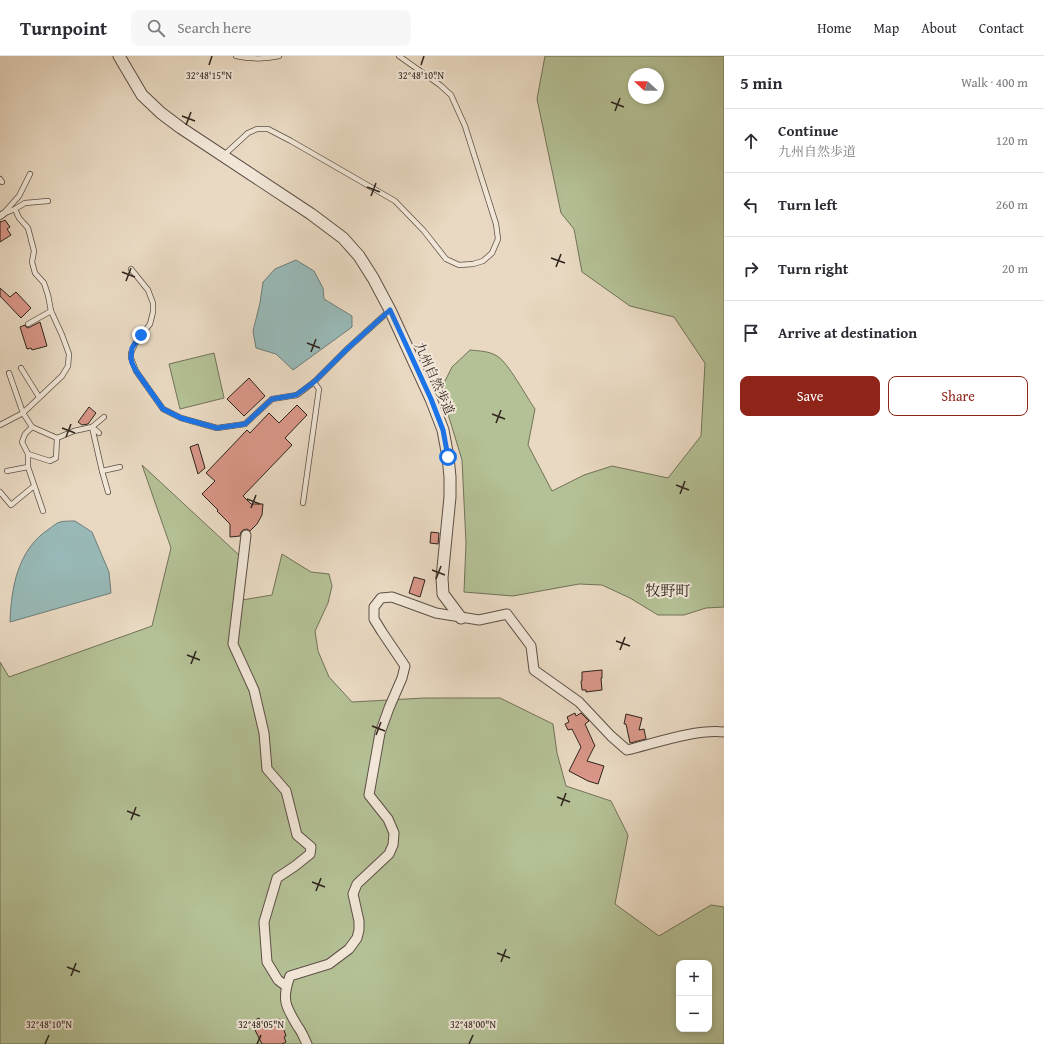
<!DOCTYPE html>
<html lang="en">
<head>
<meta charset="utf-8">
<style>
  body { margin:0; font-family:"Gentium Book Plus","Noto Serif JP",serif; background:#f7f7f7; color:#2b2b33 }
  .controls { position:absolute; right:12px; bottom:12px; display:grid; overflow:hidden; border-radius:8px; box-shadow:0 2px 6px #0003 }
  .controls button { width:36px; height:36px; display:grid; place-items:center; padding:0; border:0; border-bottom:1px solid #e1e1e2; background:#fff; color:#2b2b33; font:20px sans-serif }
  .compass { position:absolute; left:628px; top:12px; width:36px; height:36px; border-radius:50%; background:#fff; box-shadow:0 2px 6px #0003; rotate:291deg }
  .stop { position:absolute; width:12px; height:12px; margin:-9px; border:3px solid #1a73e8; border-radius:50%; background:#fff }
  .stop.end { background:#1a73e8; border-color:#fff; box-shadow:0 1px 4px #0008 }
  .list { margin:0; padding:0; list-style:none }
  h2 { display:flex; justify-content:space-between; align-items:center; height:52px; margin:0; padding:0 16px; font-size:17px }
  h2 small { font-size:13px; font-weight:400; color:#7c7c81 }
  .list li { display:grid; grid-template-columns:26px 1fr auto; gap:12px; align-items:center; box-sizing:border-box; height:64px; padding:0 16px; border-top:1px solid #e1e1e2 }
  .list b { display:block; font-size:15px; white-space:nowrap }
  .list p { margin:0; font-size:13px; white-space:nowrap; color:#7c7c81 }
  .list em { font-size:13px; font-style:normal; color:#7c7c81 }
  .actions { display:flex; gap:8px; padding:12px 16px }
  .actions a { flex:1; padding:9px 0; border:1px solid #8f2418; border-radius:8px; text-align:center; font-size:14px; color:#8f2418 }
  .actions .main { background:#8f2418; color:#fff }
  .icon { flex:none; width:22px; height:22px; fill:none; stroke:currentColor; stroke-width:2; stroke-linecap:round; stroke-linejoin:round }
  .map { position:relative; flex:none; width:724px; height:988px; overflow:hidden }
  header { display:flex; align-items:center; gap:24px; box-sizing:border-box; height:56px; padding:0 20px; background:#fff; border-bottom:1px solid #e1e1e2 }
  header strong { font-size:19px }
  nav { display:flex; gap:22px; margin-inline-start:auto; font-size:14px }
  .search { width:280px; height:36px; background:#f7f7f7; display:flex; align-items:center; gap:10px; box-sizing:border-box; padding:0 14px; border-radius:8px; color:#7c7c81; font-size:15px }
  main { display:flex }
  aside { flex:1; background:#fff }
  .map>svg:first-child { display:block }
  .green { fill:#b4c095; stroke:#717258; fill-rule:evenodd }
  .water { fill:#98b9b7; stroke:#6e7d79 }
  .building { fill:#d99688; stroke:#2e231c }
  .lines { fill:none; stroke-linecap:round; stroke-linejoin:round }
  .service-casing { stroke:#5d5046; stroke-width:6 }
  .pedestrian-casing { stroke:#5d5046; stroke-width:8 }
  .minor-casing { stroke:#5d5046; stroke-width:11 }
  .tertiary-casing { stroke:#5d5046; stroke-width:13 }
  .service { stroke:#f1e6d7; stroke-width:4.5 }
  .pedestrian { stroke:#f1e6d7; stroke-width:6 }
  .minor { stroke:#f1e6d7; stroke-width:9 }
  .tertiary { stroke:#f1e6d7; stroke-width:11 }
  .route { stroke:#1a73e8; stroke-width:5 }
  .ticks { fill:none; stroke:#2e231c; stroke-width:1.5 }
  .labels { text-anchor:middle; stroke-width:4; stroke-linejoin:round; paint-order:stroke }
  .street-label { font-size:13px; fill:#2e231c; stroke:#f1e6d7 }
  .quarter-label { font-size:15px; fill:#2e231c; stroke:#f1e6d7 }
  .ticks-label { font-size:10px; text-anchor:middle; fill:#2e231c; stroke:#f1e6d7; stroke-width:4; stroke-linejoin:round; paint-order:stroke }
</style>
</head>
<body>
<header>
<strong>Turnpoint</strong>
<div class="search"><svg class="icon" aria-label="search" viewBox="0 0 24 24"><circle cx="10" cy="10" r="6"/><path d="M15 15l6 6"/></svg>Search here</div>
<nav><a>Home</a><a>Map</a><a>About</a><a>Contact</a></nav>
</header>
<main>
<div class="map">
<svg width="724" height="988" viewBox="0 0 724 988">
  <rect width="100%" height="100%" fill="#e9d9c2"/>
  <filter id="stains"><feTurbulence type="fractalNoise" baseFrequency=".005" numOctaves="4"/><feColorMatrix values="0 0 0 0 .2 0 0 0 0 .09 0 0 0 0 .02 0 0 0 .5 -.17"/></filter>
  <radialGradient id="worn" r=".72"><stop offset=".6" stop-color="#630" stop-opacity="0"/><stop offset="1" stop-color="#630" stop-opacity=".3"/></radialGradient>
  <!-- green -->
  <g class="green">
    <path d="M545 0H724V551L706 552 684 559H658L630 542 602 529 579 528 513 540 464 536 466 487 462 404 448 358 442 331 452 311 470 294C479 295 489 295 497 300 508 306 527 342 535 353L528 389 552 435 584 419 612 410 668 422 701 380 705 307 674 261 630 250 582 216 574 173 561 157 537 43ZM634 18H658V42H634Z"/>
    <polygon points="214,297 224,342 180,353 169,308"/>
    <path d="M142 409 240 500 242 544 272 539 282 498 311 516 329 518 332 530 328 547 315 575 318 595 329 621 352 646 424 642H500L553 668 557 697 566 730 611 745 628 779 615 848 659 880 711 849 724 851V988H0V606L9 621 152 570 171 492ZM679 907H709V973H679Z"/>
  </g>
  <!-- water -->
  <g class="water">
    <polygon points="296,204 314,215 323,232 324,243 352,260 352,271 293,314 276,298 256,292 253,275 260,247 263,226 275,213"/>
    <path d="M75 465 92 476 109 516 111 537 10 566C11 532 18 493 49 473 52 471 56 467 60 466 64 465 70 465 75 465Z"/>
  </g>
  <!-- building -->
  <g class="building">
    <polygon points="5,164 10,171 7,173 11,179 0,186 0,165 1,166"/>
    <polygon points="0,232 10,241 16,236 31,252 21,262 0,240"/>
    <polygon points="40,266 47,290 32,294 31,292 27,293 20,271 25,269 26,271 28,272"/>
    <polygon points="249,322 265,340 244,360 227,343"/>
    <polygon points="297,349 307,359 285,382 292,389 243,440 251,448 263,448 262,459 257,468 250,475 247,473 243,474 241,476 240,480 230,481 230,468 217,455 218,454 202,438 215,425 206,417 247,374 250,377 269,357 279,367"/>
    <polygon points="89,351 96,357 88,368 82,369 78,366"/>
    <polygon points="198,388 205,412 198,418 190,391"/>
    <polygon points="431,476 439,477 438,488 430,487"/>
    <polygon points="414,521 425,524 420,541 409,537"/>
    <polygon points="602,614 602,622 601,622 602,634 586,636 586,634 582,634 581,625 582,625 582,616"/>
    <polygon points="575,657 576,660 581,657 589,665 585,668 595,690 594,691 587,705 604,710 598,728 588,725 569,715 581,691 572,673 568,674 565,668 569,666 567,661"/>
    <polygon points="626,658 642,662 639,674 644,673 646,683 630,687 626,668 624,668"/>
    <polygon points="259,962 263,969 280,963 286,980 284,981 286,986 282,988 262,988 251,966"/>
  </g>
  <g class="lines">
    <defs>
      <g id="service">
        <path d="M236 0C250 3 266 3 279 0"/>
        <polyline points="223,100 248,77 257,73 268,73 291,85 395,145 424,175 446,203 459,209 473,208 483,205 492,197 498,183 496,168 465,70 451,39 440,29 399,0"/>
        <polyline points="30,118 19,140 3,158 15,153 25,147 48,145"/>
        <polyline points="0,123 2,126"/>
        <polyline points="15,153 19,162 28,172 34,195 32,206 35,217 44,227 48,239 51,255"/>
        <polyline points="131,213 148,234 153,247 153,256 150,268 135,288 131,297 131,302 136,315 163,353 181,362 217,372 245,368 272,343 297,339 314,326 347,293 390,254"/>
        <polyline points="21,312 39,341"/>
        <polyline points="9,317 23,357 32,371 57,382 74,375 92,371 102,415 108,436"/>
        <polyline points="0,369 23,357 62,320 68,310 69,298 62,279 51,255 28,268"/>
        <polyline points="32,371 25,378 22,386 28,398 28,411 43,455"/>
        <polyline points="99,377 92,371 104,361"/>
        <polyline points="28,398 50,405 56,402 57,382"/>
        <polyline points="7,415 28,411"/>
        <polyline points="102,415 120,411"/>
        <polyline points="0,436 11,449 34,430"/>
        <polyline points="303,447 319,333 314,326"/>
      </g>
      <polyline id="pedestrian" points="0,160 3,158"/>
      <g id="minor">
        <polyline points="246,479 233,588 254,634 264,677 267,713 286,735 297,779 311,791 310,798 295,810 277,822 264,866 267,906 278,924 286,930"/>
        <path d="M307 988C304 982 302 976 298 971 286 951 281 944 290 920L329 908 349 893 357 882 359 874V865L353 838 357 828 389 798 393 789 394 777 388 763 369 739 380 677 389 652 402 622 405 610 382 576 374 563V551L381 542 392 541 436 557 479 564 507 558 531 590 534 614 579 646 611 680 627 694C656 687 695 673 724 676"/>
      </g>
      <polyline id="tertiary" points="119,0 142,39 161,57 181,72 311,158 343,182 359,200 373,222 390,254 431,343 443,374 448,401 450,421 450,441 442,522 443,538 461,562"/>
    </defs>
    <!-- service casing -->
    <use href="#service" class="service-casing"/>
    <!-- pedestrian casing -->
    <use href="#pedestrian" class="pedestrian-casing"/>
    <!-- minor casing -->
    <use href="#minor" class="minor-casing"/>
    <!-- tertiary casing -->
    <use href="#tertiary" class="tertiary-casing"/>
    <!-- service -->
    <use href="#service" class="service"/>
    <!-- pedestrian -->
    <use href="#pedestrian" class="pedestrian"/>
    <!-- minor -->
    <use href="#minor" class="minor"/>
    <!-- tertiary -->
    <use href="#tertiary" class="tertiary"/>
  </g>
  <g class="lines">
    <!-- route -->
    <polyline class="route" points="141,279 132,292 131,302 132,307 136,315 163,353 181,362 217,372 245,368 272,343 296,339 314,326 347,293 390,254 431,343 443,374 448,401"/>
  </g>
  <!-- ticks -->
  <path class="ticks" d="M209 9 212 0M421 9 424 0M611 46 624 51M615 55 620 42M182 60 195 65M186 69 191 56M367 131 380 136M371 140 376 127M551 202 565 207M556 211 561 198M122 216 135 221M126 225 131 212M307 287 320 292M311 296 316 283M492 358 505 363M496 367 501 354M62 372 75 377M66 381 71 368M676 429 689 434M680 438 685 425M247 443 260 448M251 452 256 439M432 514 445 519M436 523 441 510M616 585 630 590M620 594 625 581M187 599 200 604M191 608 196 595M372 670 385 675M376 679 381 666M557 741 570 746M561 750 566 737M127 755 140 760M131 764 136 751M312 826 325 831M316 835 321 822M497 897 510 902M501 906 506 893M67 911 80 916M71 920 76 907M45 988 49 979M257 988 261 979M469 988 473 979"/>
  <g class="labels">
    <!-- street labels -->
    <g class="street-label">
      <text transform="translate(435 322) rotate(66)" y="5">九州自然歩道</text>
    </g>
    <!-- quarter labels -->
    <g class="quarter-label">
      <text x="668" y="540">牧野町</text>
    </g>
  </g>
  <g class="ticks-label">
    <text x="421" y="23">32°48'10"N</text>
    <text x="209" y="23">32°48'15"N</text>
    <text x="49" y="972">32°48'10"N</text>
    <text x="261" y="972">32°48'05"N</text>
    <text x="473" y="972">32°48'00"N</text>
  </g>
  <rect width="100%" height="100%" filter="url(#stains)"/>
  <rect width="100%" height="100%" fill="url(#worn)"/>
</svg>
<div class="controls">
<button>+</button>
<button>−</button>
</div>
<svg class="compass" viewBox="-18 -18 36 36"><path d="M0-13l5 13h-10z" fill="#e53935"/><path d="M0 13l5-13h-10z" fill="#7c7c81"/></svg>
<div class="stop" style="left:448px;top:401px"></div>
<div class="stop end" style="left:141px;top:279px"></div>
</div>
<aside>
<h2>5 min<small>Walk · 400 m</small></h2>
<ul class="list">
<li><svg class="icon" aria-label="ahead" viewBox="0 0 24 24"><path d="M12 20V5M6 11l6-6 6 6"/></svg><div><b>Continue</b><p>九州自然歩道</p></div><em>120 m</em></li>
<li><svg class="icon" aria-label="left" viewBox="0 0 24 24"><path d="M17 20v-9H6M10 6l-5 5 5 5"/></svg><div><b>Turn left</b></div><em>260 m</em></li>
<li><svg class="icon" aria-label="right" viewBox="0 0 24 24"><path d="M7 20v-9h11M14 6l5 5-5 5"/></svg><div><b>Turn right</b></div><em>20 m</em></li>
<li><svg class="icon" aria-label="arrive" viewBox="0 0 24 24"><path d="M6 21V4h12l-3 4 3 4H6"/></svg><div><b>Arrive at destination</b></div></li>
</ul>
<div class="actions"><a class="main">Save</a><a>Share</a></div>
</aside>
</main>
</body>
</html>
